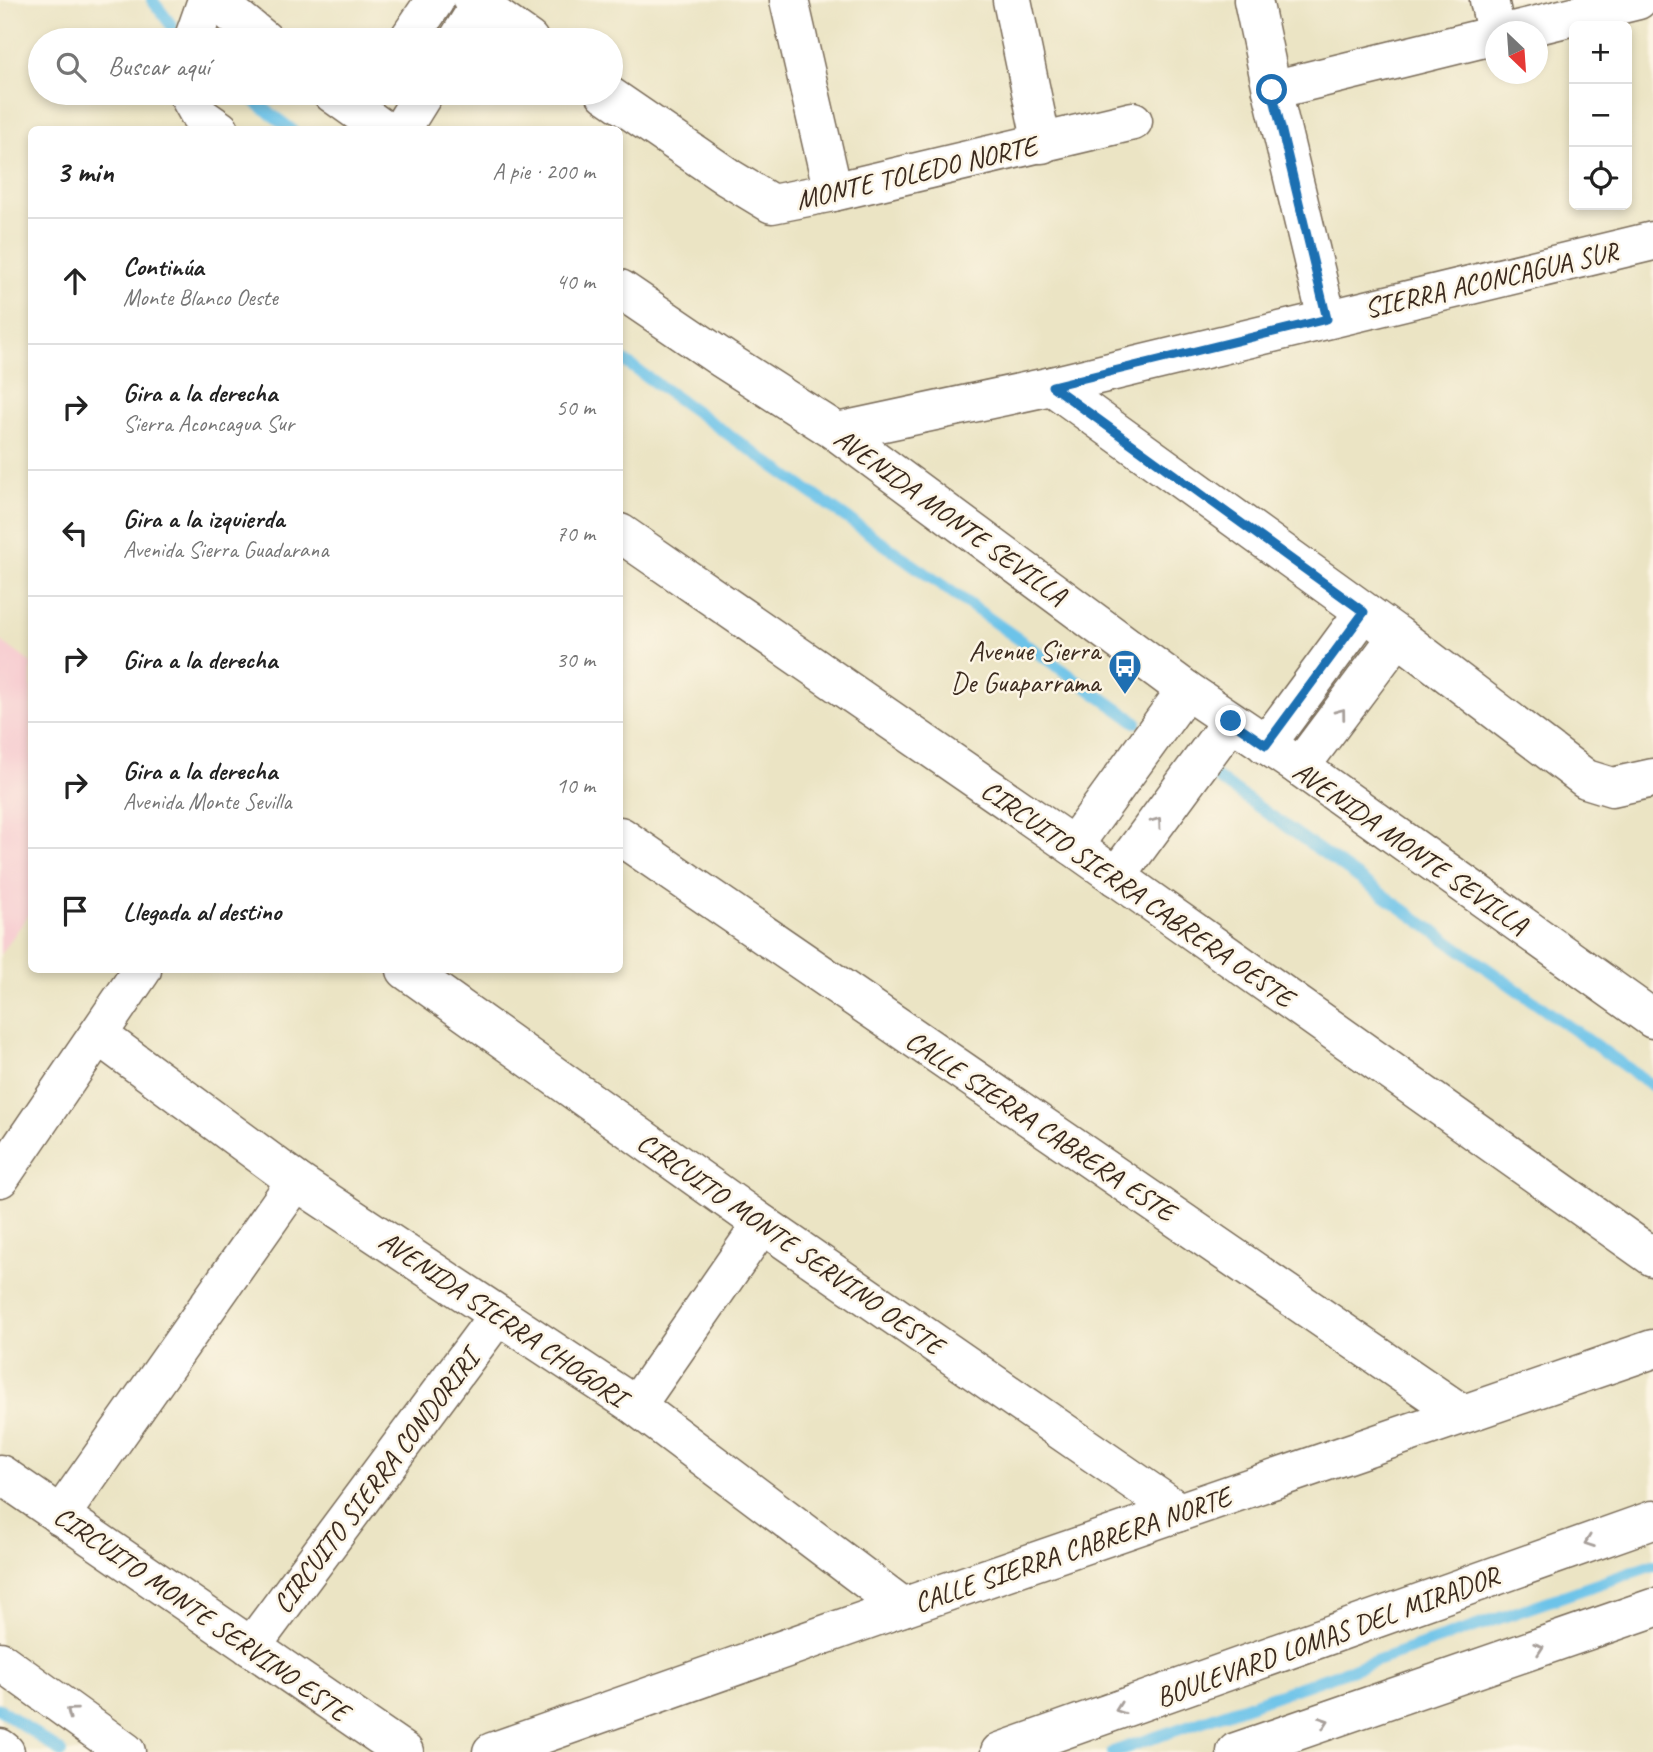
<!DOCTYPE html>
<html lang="es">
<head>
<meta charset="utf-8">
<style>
  body { margin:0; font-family:Caveat,sans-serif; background:#f2f2f2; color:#222 }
  .controls { position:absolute; right:21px; top:21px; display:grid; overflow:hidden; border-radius:10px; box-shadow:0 4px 10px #0003 }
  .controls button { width:63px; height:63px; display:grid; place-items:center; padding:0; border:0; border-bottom:2px solid #e0e0e0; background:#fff; color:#222; font:35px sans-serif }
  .compass { position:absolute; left:1485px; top:21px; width:63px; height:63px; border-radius:50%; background:#fff; box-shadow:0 4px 10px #0003; rotate:155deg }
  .stop { position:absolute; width:21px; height:21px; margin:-16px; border:5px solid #1f6fb2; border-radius:50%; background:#fff }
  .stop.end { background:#1f6fb2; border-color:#fff; box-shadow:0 2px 7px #0008 }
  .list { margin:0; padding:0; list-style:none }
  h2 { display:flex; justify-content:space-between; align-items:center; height:91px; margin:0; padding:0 28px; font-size:30px }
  h2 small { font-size:23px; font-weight:400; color:#767676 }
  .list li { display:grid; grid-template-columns:46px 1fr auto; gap:21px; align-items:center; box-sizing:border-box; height:126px; padding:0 28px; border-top:2px solid #e0e0e0 }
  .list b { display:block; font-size:26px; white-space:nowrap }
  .list p { margin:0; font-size:23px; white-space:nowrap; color:#767676 }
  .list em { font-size:23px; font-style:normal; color:#767676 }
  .icon { flex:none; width:38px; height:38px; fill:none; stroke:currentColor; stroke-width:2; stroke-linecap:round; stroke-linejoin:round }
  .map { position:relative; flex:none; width:1653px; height:1752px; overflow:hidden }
  .search { position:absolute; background:#fff; box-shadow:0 4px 10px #0003; left:28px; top:28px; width:595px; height:77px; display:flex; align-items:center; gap:18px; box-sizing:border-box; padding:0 24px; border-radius:38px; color:#767676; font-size:26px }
  .panel { position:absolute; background:#fff; box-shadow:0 4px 10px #0003; left:28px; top:126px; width:595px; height:847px; border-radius:10px }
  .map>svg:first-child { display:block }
  .built { fill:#f7cfd2 }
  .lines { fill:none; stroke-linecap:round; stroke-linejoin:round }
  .stream { stroke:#6cc3e9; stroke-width:12 }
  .minor-casing { stroke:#796b58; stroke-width:41 }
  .minor { stroke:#fff; stroke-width:38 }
  .oneway { stroke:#a79f9a }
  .route { stroke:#1f6fb2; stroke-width:9 }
  .labels { text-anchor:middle; stroke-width:5; stroke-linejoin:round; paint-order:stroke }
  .street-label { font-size:28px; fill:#3b2a1e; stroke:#fcf5e5 }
  .poi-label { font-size:28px; fill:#3b2a1e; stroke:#fcf5e5; text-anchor:end }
</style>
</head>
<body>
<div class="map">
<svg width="1653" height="1752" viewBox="0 0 1653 1752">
  <rect width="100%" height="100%" fill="#fcf5e5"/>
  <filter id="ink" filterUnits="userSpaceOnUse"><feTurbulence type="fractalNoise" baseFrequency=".0143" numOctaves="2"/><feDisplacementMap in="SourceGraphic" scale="14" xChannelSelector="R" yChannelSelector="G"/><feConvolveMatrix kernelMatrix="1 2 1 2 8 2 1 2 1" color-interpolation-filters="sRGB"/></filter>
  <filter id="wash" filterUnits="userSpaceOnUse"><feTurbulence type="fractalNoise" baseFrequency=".00686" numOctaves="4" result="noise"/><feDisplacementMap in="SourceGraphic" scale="28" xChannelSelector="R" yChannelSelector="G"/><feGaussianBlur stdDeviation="1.57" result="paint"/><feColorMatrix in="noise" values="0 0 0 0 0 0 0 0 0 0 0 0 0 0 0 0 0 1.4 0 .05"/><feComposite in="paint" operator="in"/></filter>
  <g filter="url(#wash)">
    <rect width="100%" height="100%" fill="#ebe4c4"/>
    <!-- built -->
    <polygon class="built" points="0,640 31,663 32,910 0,955"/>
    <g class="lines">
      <!-- stream -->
      <g class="stream">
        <polyline points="152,0 172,26"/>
        <polyline points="244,93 292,130"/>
        <polyline points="620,358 1136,722"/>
        <polyline points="1209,772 1653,1086"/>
        <polyline points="0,1709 61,1752"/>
        <polyline points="1113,1752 1653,1565"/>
      </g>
    </g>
  </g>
  <g filter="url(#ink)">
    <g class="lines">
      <defs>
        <g id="minor">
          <polyline points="215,0 264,40"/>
          <polyline points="472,0 529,40"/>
          <polyline points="789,0 833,192"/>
          <polyline points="1012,0 1042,144"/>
          <polyline points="1253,0 1272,90 1327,319"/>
          <polyline points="1489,0 1496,32"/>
          <polyline points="1509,32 1638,0"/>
          <polyline points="193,40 207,0"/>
          <polyline points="408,40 435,0"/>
          <polyline points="458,40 479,6"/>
          <polyline points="1272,90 1496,35"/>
          <polyline points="187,93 200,116 220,130"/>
          <polyline points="332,93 384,130"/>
          <polyline points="605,93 729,178 772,204 833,192 1133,121"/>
          <polyline points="401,130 424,93"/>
          <polyline points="620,289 723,359 837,432 1186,690 1300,767 1653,1019"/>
          <polyline points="1052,386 1398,636 1586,779 1612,787 1653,778"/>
          <polyline points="837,432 1052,386 1653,241"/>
          <polyline points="620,533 1073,846 1653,1257"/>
          <polyline points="1266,745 1364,612"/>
          <polyline points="1300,767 1398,636"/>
          <polyline points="620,836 1462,1414"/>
          <polyline points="1073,846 1186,690"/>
          <polyline points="1116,877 1231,721"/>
          <polyline points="406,970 762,1224 1179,1512"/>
          <polyline points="98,1035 296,1181 636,1406 903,1607"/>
          <polyline points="0,1178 142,970"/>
          <polyline points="636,1406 762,1224"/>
          <polyline points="0,1474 404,1752"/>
          <polyline points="60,1516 296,1181"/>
          <polyline points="251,1647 498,1315"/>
          <polyline points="0,1661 126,1752"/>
          <polyline points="0,1748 5,1752"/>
          <polyline points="492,1752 903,1607 1653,1349"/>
          <polyline points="1000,1752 1653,1520"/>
          <polyline points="1236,1752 1653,1608"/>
        </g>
      </defs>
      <!-- minor casing -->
      <use href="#minor" class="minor-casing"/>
      <!-- minor -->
      <use href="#minor" class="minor"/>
    </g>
    <!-- one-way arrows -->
    <defs><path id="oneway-chevron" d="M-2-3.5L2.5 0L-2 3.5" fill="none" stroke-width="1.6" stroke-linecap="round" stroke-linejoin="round" transform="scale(1.75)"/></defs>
    <g class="oneway">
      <use href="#oneway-chevron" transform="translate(1341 713) rotate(-53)"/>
      <use href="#oneway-chevron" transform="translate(1157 822) rotate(-54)"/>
      <use href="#oneway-chevron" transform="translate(1589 1542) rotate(160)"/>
      <use href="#oneway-chevron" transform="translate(1539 1648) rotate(-19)"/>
      <use href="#oneway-chevron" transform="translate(1120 1709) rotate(160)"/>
      <use href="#oneway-chevron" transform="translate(71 1712) rotate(-144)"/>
      <use href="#oneway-chevron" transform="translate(1324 1722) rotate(-19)"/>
    </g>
  </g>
  <g class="lines" filter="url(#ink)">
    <!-- route -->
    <polyline class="route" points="1231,721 1266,745 1364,612 1052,386 1327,319 1272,90"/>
  </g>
  <!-- icons -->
  <defs>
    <symbol id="bus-pin" viewBox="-11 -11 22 30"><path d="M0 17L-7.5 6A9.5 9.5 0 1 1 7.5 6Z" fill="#1f6fb2" stroke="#fcf5e5"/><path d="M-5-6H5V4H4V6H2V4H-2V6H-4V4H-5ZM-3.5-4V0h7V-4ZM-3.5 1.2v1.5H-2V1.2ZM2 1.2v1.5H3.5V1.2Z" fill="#fff"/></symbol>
  </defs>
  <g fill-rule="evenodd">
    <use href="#bus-pin" x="1106" y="647" width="38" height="52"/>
  </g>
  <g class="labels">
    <!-- street labels -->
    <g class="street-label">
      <text transform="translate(916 172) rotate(-13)" y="10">MONTE TOLEDO NORTE</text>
      <text transform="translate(1491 279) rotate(-13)" y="10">SIERRA ACONCAGUA SUR</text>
      <text transform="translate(951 516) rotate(36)" y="10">AVENIDA MONTE SEVILLA</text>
      <text transform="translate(1411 847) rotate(35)" y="10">AVENIDA MONTE SEVILLA</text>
      <text transform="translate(1138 893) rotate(35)" y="10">CIRCUITO SIERRA CABRERA OESTE</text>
      <text transform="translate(1041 1125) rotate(34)" y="10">CALLE SIERRA CABRERA ESTE</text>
      <text transform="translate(791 1243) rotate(35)" y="10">CIRCUITO MONTE SERVINO OESTE</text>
      <text transform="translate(503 1318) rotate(34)" y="10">AVENIDA SIERRA CHOGORI</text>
      <text transform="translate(375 1481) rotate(-53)" y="10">CIRCUITO SIERRA CONDORIRI</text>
      <text transform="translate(1072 1549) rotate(-19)" y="10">CALLE SIERRA CABRERA NORTE</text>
      <text transform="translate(202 1613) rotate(35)" y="10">CIRCUITO MONTE SERVINO ESTE</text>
      <text transform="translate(1327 1636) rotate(-20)" y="10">BOULEVARD LOMAS DEL MIRADOR</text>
    </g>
    <!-- poi labels -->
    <g class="poi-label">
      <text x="1100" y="660">Avenue Sierra<tspan x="1100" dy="32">De Guaparrama</tspan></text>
    </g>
  </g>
</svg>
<div class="controls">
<button>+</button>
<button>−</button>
<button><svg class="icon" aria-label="locate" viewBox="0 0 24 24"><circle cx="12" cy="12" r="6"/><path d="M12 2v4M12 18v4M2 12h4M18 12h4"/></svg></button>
</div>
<svg class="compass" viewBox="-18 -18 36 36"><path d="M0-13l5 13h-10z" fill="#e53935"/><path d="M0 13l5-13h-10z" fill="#767676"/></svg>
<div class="stop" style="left:1272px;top:90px"></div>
<div class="stop end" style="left:1231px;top:721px"></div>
<div class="search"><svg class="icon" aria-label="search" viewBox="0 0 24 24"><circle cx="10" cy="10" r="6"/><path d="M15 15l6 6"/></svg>Buscar aquí</div>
<section class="panel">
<h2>3 min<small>A pie · 200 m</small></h2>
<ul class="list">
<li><svg class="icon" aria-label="ahead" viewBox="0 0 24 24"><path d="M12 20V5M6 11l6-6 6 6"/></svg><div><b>Continúa</b><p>Monte Blanco Oeste</p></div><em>40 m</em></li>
<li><svg class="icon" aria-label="right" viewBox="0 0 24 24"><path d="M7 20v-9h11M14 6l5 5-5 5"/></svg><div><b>Gira a la derecha</b><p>Sierra Aconcagua Sur</p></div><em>50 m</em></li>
<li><svg class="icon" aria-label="left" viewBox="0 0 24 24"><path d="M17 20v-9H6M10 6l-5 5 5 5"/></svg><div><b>Gira a la izquierda</b><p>Avenida Sierra Guadarana</p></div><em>70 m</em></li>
<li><svg class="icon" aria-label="right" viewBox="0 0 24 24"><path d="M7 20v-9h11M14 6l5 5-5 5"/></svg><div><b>Gira a la derecha</b></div><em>30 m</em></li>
<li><svg class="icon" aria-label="right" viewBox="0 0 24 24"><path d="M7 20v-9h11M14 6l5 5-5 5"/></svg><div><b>Gira a la derecha</b><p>Avenida Monte Sevilla</p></div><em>10 m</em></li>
<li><svg class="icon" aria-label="arrive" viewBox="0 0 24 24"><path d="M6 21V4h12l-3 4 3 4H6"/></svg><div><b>Llegada al destino</b></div></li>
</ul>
</section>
</div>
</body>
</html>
